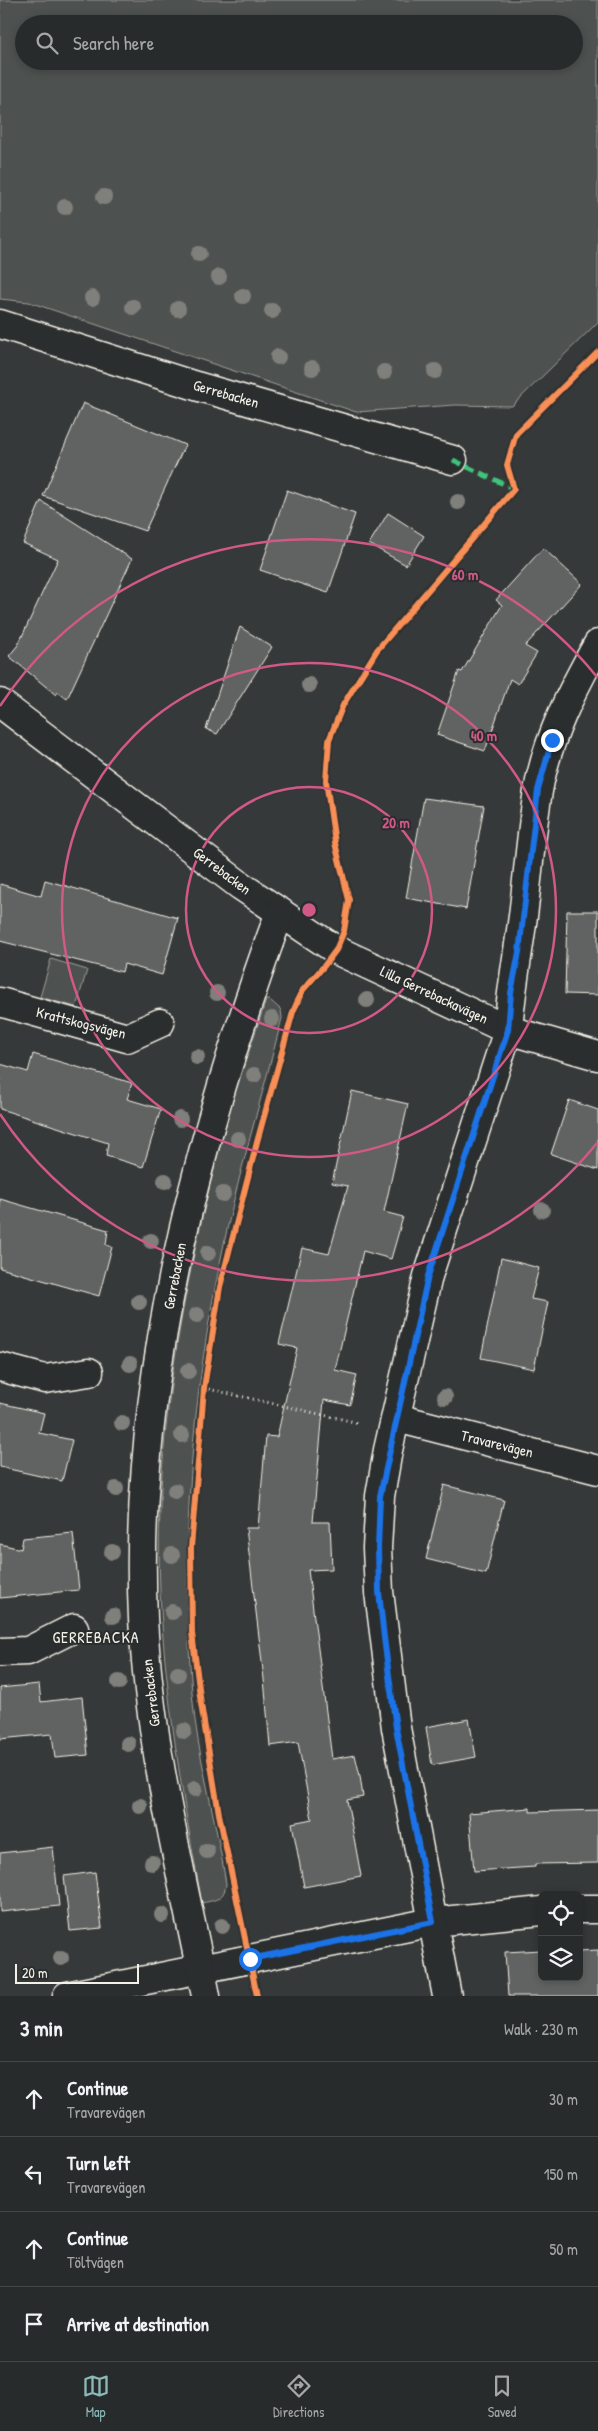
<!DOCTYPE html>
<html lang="en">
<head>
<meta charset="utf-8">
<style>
  body { margin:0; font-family:"Patrick Hand",sans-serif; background:#303333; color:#f1f3f6 }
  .controls { position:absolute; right:15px; bottom:15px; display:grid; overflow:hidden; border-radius:8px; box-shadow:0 2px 8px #0003 }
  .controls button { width:45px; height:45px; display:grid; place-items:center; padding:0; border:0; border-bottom:1px solid #444747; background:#282b2b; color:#f1f3f6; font:25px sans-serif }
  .scale { position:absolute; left:15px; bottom:12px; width:124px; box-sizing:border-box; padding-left:5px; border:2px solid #f4f1e8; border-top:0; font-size:14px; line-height:18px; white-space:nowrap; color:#f4f1e8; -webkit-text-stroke:4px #2a2d2e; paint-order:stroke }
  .stop { position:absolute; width:15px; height:15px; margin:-11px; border:4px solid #1a73e8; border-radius:50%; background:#fff }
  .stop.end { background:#1a73e8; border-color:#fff; box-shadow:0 1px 5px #0008 }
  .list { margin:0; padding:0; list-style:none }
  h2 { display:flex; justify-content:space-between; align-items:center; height:65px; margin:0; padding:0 20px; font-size:21px }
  h2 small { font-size:16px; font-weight:400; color:#a5a7a9 }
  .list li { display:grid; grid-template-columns:32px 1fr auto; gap:15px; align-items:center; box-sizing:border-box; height:75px; padding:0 20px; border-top:1px solid #444747 }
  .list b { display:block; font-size:19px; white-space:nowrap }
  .list p { margin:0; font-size:16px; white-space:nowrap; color:#a5a7a9 }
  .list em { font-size:16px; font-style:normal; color:#a5a7a9 }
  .icon { flex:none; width:28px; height:28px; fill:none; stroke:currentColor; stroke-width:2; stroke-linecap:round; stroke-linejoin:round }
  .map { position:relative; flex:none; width:598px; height:1996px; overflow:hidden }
  .search { position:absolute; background:#282b2b; box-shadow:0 2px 8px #0003; left:15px; right:15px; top:15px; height:55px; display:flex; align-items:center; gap:12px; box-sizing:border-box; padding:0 18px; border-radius:28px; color:#a5a7a9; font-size:19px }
  .sheet { height:365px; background:#282b2b }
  nav { display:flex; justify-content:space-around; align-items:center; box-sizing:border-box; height:70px; border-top:1px solid #444747; background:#282b2b; font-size:14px; color:#a5a7a9 }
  nav a { display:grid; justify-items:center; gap:2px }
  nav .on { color:#8bbbb9 }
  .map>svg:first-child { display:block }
  .green { fill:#4e514f; stroke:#a1a19c; fill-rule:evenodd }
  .building { fill:#616362; stroke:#f4f1e8 }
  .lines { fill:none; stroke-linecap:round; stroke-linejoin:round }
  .street-casing { stroke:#f4f1e8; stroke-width:31 }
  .path { stroke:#f4f1e8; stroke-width:3; stroke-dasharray:1 4; stroke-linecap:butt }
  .street { stroke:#2a2d2e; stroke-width:28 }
  .quiet { stroke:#40c37c; stroke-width:5; stroke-dasharray:10 5; stroke-linecap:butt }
  .cycleway-casing { stroke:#2a2d2e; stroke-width:9 }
  .cycleway { stroke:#f78f57; stroke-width:6 }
  .tree { fill:#7f7f7c }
  .route { stroke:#1a73e8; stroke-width:6 }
  .ring { fill:none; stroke:#d15985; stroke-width:2.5 }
  .labels { text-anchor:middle; stroke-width:4; stroke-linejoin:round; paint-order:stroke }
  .street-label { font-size:15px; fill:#f4f1e8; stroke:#2a2d2e }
  .neighbourhood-label { font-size:16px; letter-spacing:1px; fill:#f4f1e8; stroke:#2a2d2e }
  .centre { fill:#d15985; stroke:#2a2d2e; stroke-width:2.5 }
  .ring-label { font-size:15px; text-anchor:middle; font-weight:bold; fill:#d15985; stroke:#2a2d2e; stroke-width:4; stroke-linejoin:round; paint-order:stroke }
</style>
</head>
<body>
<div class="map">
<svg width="598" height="1996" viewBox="0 0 598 1996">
  <rect width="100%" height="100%" fill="#363939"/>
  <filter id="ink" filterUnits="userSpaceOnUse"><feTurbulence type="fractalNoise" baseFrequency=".02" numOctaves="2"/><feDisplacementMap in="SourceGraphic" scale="10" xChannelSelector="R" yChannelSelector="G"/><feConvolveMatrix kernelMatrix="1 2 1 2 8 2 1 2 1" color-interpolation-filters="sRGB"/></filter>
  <g filter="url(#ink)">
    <!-- green -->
    <g class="green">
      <path d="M0 0H598V322L512 406 455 405 356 412 29 302 0 299ZM24 24H574V61H24Z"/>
      <polygon points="51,959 87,970 76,1007 40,997"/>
      <path d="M266 1000H270L281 1010 282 1018C262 1098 237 1177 221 1258 191 1401 180 1547 192 1693 197 1757 217 1821 226 1884 224 1900 215 1900 202 1903 183 1800 165 1697 160 1592 153 1430 189 1252 234 1096 244 1064 256 1032 266 1000Z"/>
    </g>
    <!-- building -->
    <g class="building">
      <polygon points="83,403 185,445 145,531 43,496"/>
      <polygon points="287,490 355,514 328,593 260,570"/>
      <polygon points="41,501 132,559 67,699 58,692 56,695 9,656 18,645 58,559 23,543"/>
      <polygon points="388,513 424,536 406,565 369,544"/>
      <polygon points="543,548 582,584 525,646 537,653 518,684 510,679 485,751 437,735 459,671 462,672 502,605 496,600"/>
      <polygon points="240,627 272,647 217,734 206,729"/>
      <polygon points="424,798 484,806 466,909 406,898"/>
      <polygon points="45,880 178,918 162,975 124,964 122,972 0,941 0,884 41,896"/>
      <polygon points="567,911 598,911 598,995 565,994"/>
      <polygon points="33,1054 132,1083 127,1099 161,1109 143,1167 106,1156 108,1143 0,1109 0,1064 28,1072"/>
      <polygon points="352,1091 408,1104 384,1212 403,1217 391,1259 363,1251 335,1370 357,1375 350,1405 324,1400 313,1522 330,1522 332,1569 308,1570 332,1759 355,1755 360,1776 363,1797 347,1800 361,1876 304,1887 292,1823 312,1819 298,1742 270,1746 264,1679 246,1528 258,1528 266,1436 277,1437 297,1348 279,1344 302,1248 329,1254 348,1186 332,1183"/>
      <polygon points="569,1100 598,1110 598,1170 551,1154"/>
      <polygon points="0,1199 108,1230 106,1245 112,1247 99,1296 0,1268"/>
      <polygon points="501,1258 539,1268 531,1299 548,1302 534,1369 481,1358"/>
      <polygon points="0,1403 44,1413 39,1433 72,1440 62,1481 0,1467"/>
      <polygon points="444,1485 504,1500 486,1574 426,1559"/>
      <polygon points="73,1533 79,1590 0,1598 0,1544 21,1549 23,1538"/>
      <polygon points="39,1684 41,1702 82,1697 88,1755 55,1758 52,1734 0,1739 0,1688"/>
      <polygon points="469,1719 476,1757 432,1765 426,1727"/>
      <polygon points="530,1808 530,1812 598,1810 598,1863 535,1864 535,1867 474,1871 469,1813"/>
      <polygon points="53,1847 59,1906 0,1912 0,1853"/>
      <polygon points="95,1872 102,1928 70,1931 64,1876"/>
      <polygon points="542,1950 542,1977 579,1977 579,1951 598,1950 598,1996 508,1996 505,1952"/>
    </g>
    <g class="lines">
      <defs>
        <g id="street">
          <polyline points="0,324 196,386 453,460"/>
          <polyline points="0,703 241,886 336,950 508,1030 598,1056"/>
          <polyline points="0,1002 127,1038 160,1023"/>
          <polyline points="0,1367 45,1379 89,1372"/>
          <polyline points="397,1418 598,1470"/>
          <polyline points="0,1652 28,1651 74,1628"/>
          <polyline points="579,1909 598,1909"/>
          <polyline points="67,1996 433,1922 542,1911"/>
          <path d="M206 1996C181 1871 149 1745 143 1618 132 1381 199 1133 280 912"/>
          <path d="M447 1996 396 1728 379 1592 377 1548 380 1496 388 1450 428 1276 508 1030C511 991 518 954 523 916 528 875 531 833 538 791 547 739 572 690 598 644"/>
        </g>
      </defs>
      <!-- street casing -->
      <use href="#street" class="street-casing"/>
      <!-- path -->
      <polyline class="path" points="204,1388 359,1423"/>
      <!-- street -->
      <use href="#street" class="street"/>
      <!-- quiet -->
      <polyline class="quiet" points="453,460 514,489"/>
      <defs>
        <polyline id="cycleway" points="257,1996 219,1814 201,1704 192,1633 191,1548 204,1388 220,1287 257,1142 293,1012 302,991 324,966 336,950 344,931 349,900 335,843 326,781 329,740 343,705 377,650 514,489 507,465 516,434 598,352"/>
      </defs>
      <!-- cycleway casing -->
      <use href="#cycleway" class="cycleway-casing"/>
      <!-- cycleway -->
      <use href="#cycleway" class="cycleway"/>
    </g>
    <!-- trees -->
    <g class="tree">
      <circle cx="104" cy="197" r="8"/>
      <circle cx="65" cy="207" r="8"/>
      <circle cx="199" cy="254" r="8"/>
      <circle cx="219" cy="277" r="8"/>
      <circle cx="243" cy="296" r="8"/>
      <circle cx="92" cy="298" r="8"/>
      <circle cx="133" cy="307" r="8"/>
      <circle cx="178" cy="309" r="8"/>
      <circle cx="272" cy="311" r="8"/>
      <circle cx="278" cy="357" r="8"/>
      <circle cx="312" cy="368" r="8"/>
      <circle cx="435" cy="371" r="8"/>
      <circle cx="384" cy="372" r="8"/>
      <circle cx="458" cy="502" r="8"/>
      <circle cx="309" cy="685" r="8"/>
      <circle cx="217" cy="993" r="8"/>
      <circle cx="367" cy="1000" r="8"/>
      <circle cx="272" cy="1019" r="8"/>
      <circle cx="197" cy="1057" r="8"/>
      <circle cx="254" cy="1075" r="8"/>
      <circle cx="180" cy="1119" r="8"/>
      <circle cx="238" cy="1139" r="8"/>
      <circle cx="165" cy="1181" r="8"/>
      <circle cx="223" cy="1194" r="8"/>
      <circle cx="542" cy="1210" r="8"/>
      <circle cx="151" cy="1241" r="8"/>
      <circle cx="208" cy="1253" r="8"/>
      <circle cx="139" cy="1302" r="8"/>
      <circle cx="197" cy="1315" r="8"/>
      <circle cx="130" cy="1364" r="8"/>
      <circle cx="188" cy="1371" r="8"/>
      <circle cx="445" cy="1397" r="8"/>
      <circle cx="122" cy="1423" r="8"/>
      <circle cx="182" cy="1435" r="8"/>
      <circle cx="116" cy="1489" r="8"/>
      <circle cx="175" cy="1491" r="8"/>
      <circle cx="112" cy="1552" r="8"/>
      <circle cx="172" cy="1555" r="8"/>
      <circle cx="172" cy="1612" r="8"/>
      <circle cx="113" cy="1616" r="8"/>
      <circle cx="178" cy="1674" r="8"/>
      <circle cx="119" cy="1682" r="8"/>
      <circle cx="184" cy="1731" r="8"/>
      <circle cx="128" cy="1744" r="8"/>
      <circle cx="195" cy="1789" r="8"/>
      <circle cx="140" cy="1806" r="8"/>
      <circle cx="207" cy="1851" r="8"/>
      <circle cx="152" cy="1863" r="8"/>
      <circle cx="162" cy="1915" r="8"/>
      <circle cx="222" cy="1926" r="8"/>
      <circle cx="61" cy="1958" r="8"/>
    </g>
  </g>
  <g class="lines" filter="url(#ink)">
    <!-- route -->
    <polyline class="route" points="250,1959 433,1922 396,1728 384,1638 379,1592 378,1548 380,1496 428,1276 508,1030 511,993 519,952 538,790 552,740"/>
  </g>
  <!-- distance rings -->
  <g class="ring">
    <circle cx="309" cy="910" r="123"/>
    <circle cx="309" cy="910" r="247"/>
    <path d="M597 1143A370 370 0 0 1 0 1114M0 706A370 370 0 0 1 597 677"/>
  </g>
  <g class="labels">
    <!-- street labels -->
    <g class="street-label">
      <text transform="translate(226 394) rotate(16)" y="5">Gerrebacken</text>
      <text transform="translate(222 871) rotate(37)" y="5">Gerrebacken</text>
      <text transform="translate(434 995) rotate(25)" y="5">Lilla Gerrebackavägen</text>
      <text transform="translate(81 1023) rotate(14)" y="5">Krattskogsvägen</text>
      <text transform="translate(175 1276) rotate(-79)" y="5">Gerrebacken</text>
      <text transform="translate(497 1444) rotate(14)" y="5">Travarevägen</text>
      <text transform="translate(151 1693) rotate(-97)" y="5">Gerrebacken</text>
    </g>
    <!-- neighbourhood labels -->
    <g class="neighbourhood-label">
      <text x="96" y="1643">GERREBACKA</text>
    </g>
  </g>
  <circle cx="309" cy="910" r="8" class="centre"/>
  <g class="ring-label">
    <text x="465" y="580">60 m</text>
    <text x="484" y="741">40 m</text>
    <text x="396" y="828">20 m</text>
  </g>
</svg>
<div class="controls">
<button><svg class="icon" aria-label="locate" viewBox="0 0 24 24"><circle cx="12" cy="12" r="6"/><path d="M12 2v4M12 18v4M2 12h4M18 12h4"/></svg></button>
<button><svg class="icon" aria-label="layers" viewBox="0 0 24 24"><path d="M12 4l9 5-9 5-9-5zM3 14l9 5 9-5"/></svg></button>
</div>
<div class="scale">20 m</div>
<div class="stop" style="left:250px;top:1959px"></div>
<div class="stop end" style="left:552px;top:740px"></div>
<div class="search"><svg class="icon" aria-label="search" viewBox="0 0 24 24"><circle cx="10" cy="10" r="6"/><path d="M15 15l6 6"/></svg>Search here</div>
</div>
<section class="sheet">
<h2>3 min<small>Walk · 230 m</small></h2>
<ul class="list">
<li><svg class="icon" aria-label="ahead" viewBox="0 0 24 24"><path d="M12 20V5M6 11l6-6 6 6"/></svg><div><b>Continue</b><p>Travarevägen</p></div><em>30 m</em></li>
<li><svg class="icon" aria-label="left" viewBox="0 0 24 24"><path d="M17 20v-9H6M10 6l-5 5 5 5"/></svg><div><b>Turn left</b><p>Travarevägen</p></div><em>150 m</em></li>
<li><svg class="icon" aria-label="ahead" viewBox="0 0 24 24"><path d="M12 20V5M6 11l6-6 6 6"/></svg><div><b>Continue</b><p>Töltvägen</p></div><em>50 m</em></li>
<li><svg class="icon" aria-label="arrive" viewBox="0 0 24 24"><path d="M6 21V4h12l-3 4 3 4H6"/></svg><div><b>Arrive at destination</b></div></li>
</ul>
</section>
<nav>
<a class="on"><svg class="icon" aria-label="map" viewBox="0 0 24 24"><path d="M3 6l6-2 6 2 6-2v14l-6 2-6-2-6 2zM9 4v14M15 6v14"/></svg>Map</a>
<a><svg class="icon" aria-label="directions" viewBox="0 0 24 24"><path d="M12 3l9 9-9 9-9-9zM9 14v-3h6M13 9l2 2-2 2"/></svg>Directions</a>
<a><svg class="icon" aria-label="saved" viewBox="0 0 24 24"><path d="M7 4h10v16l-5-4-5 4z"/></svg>Saved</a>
</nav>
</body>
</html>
